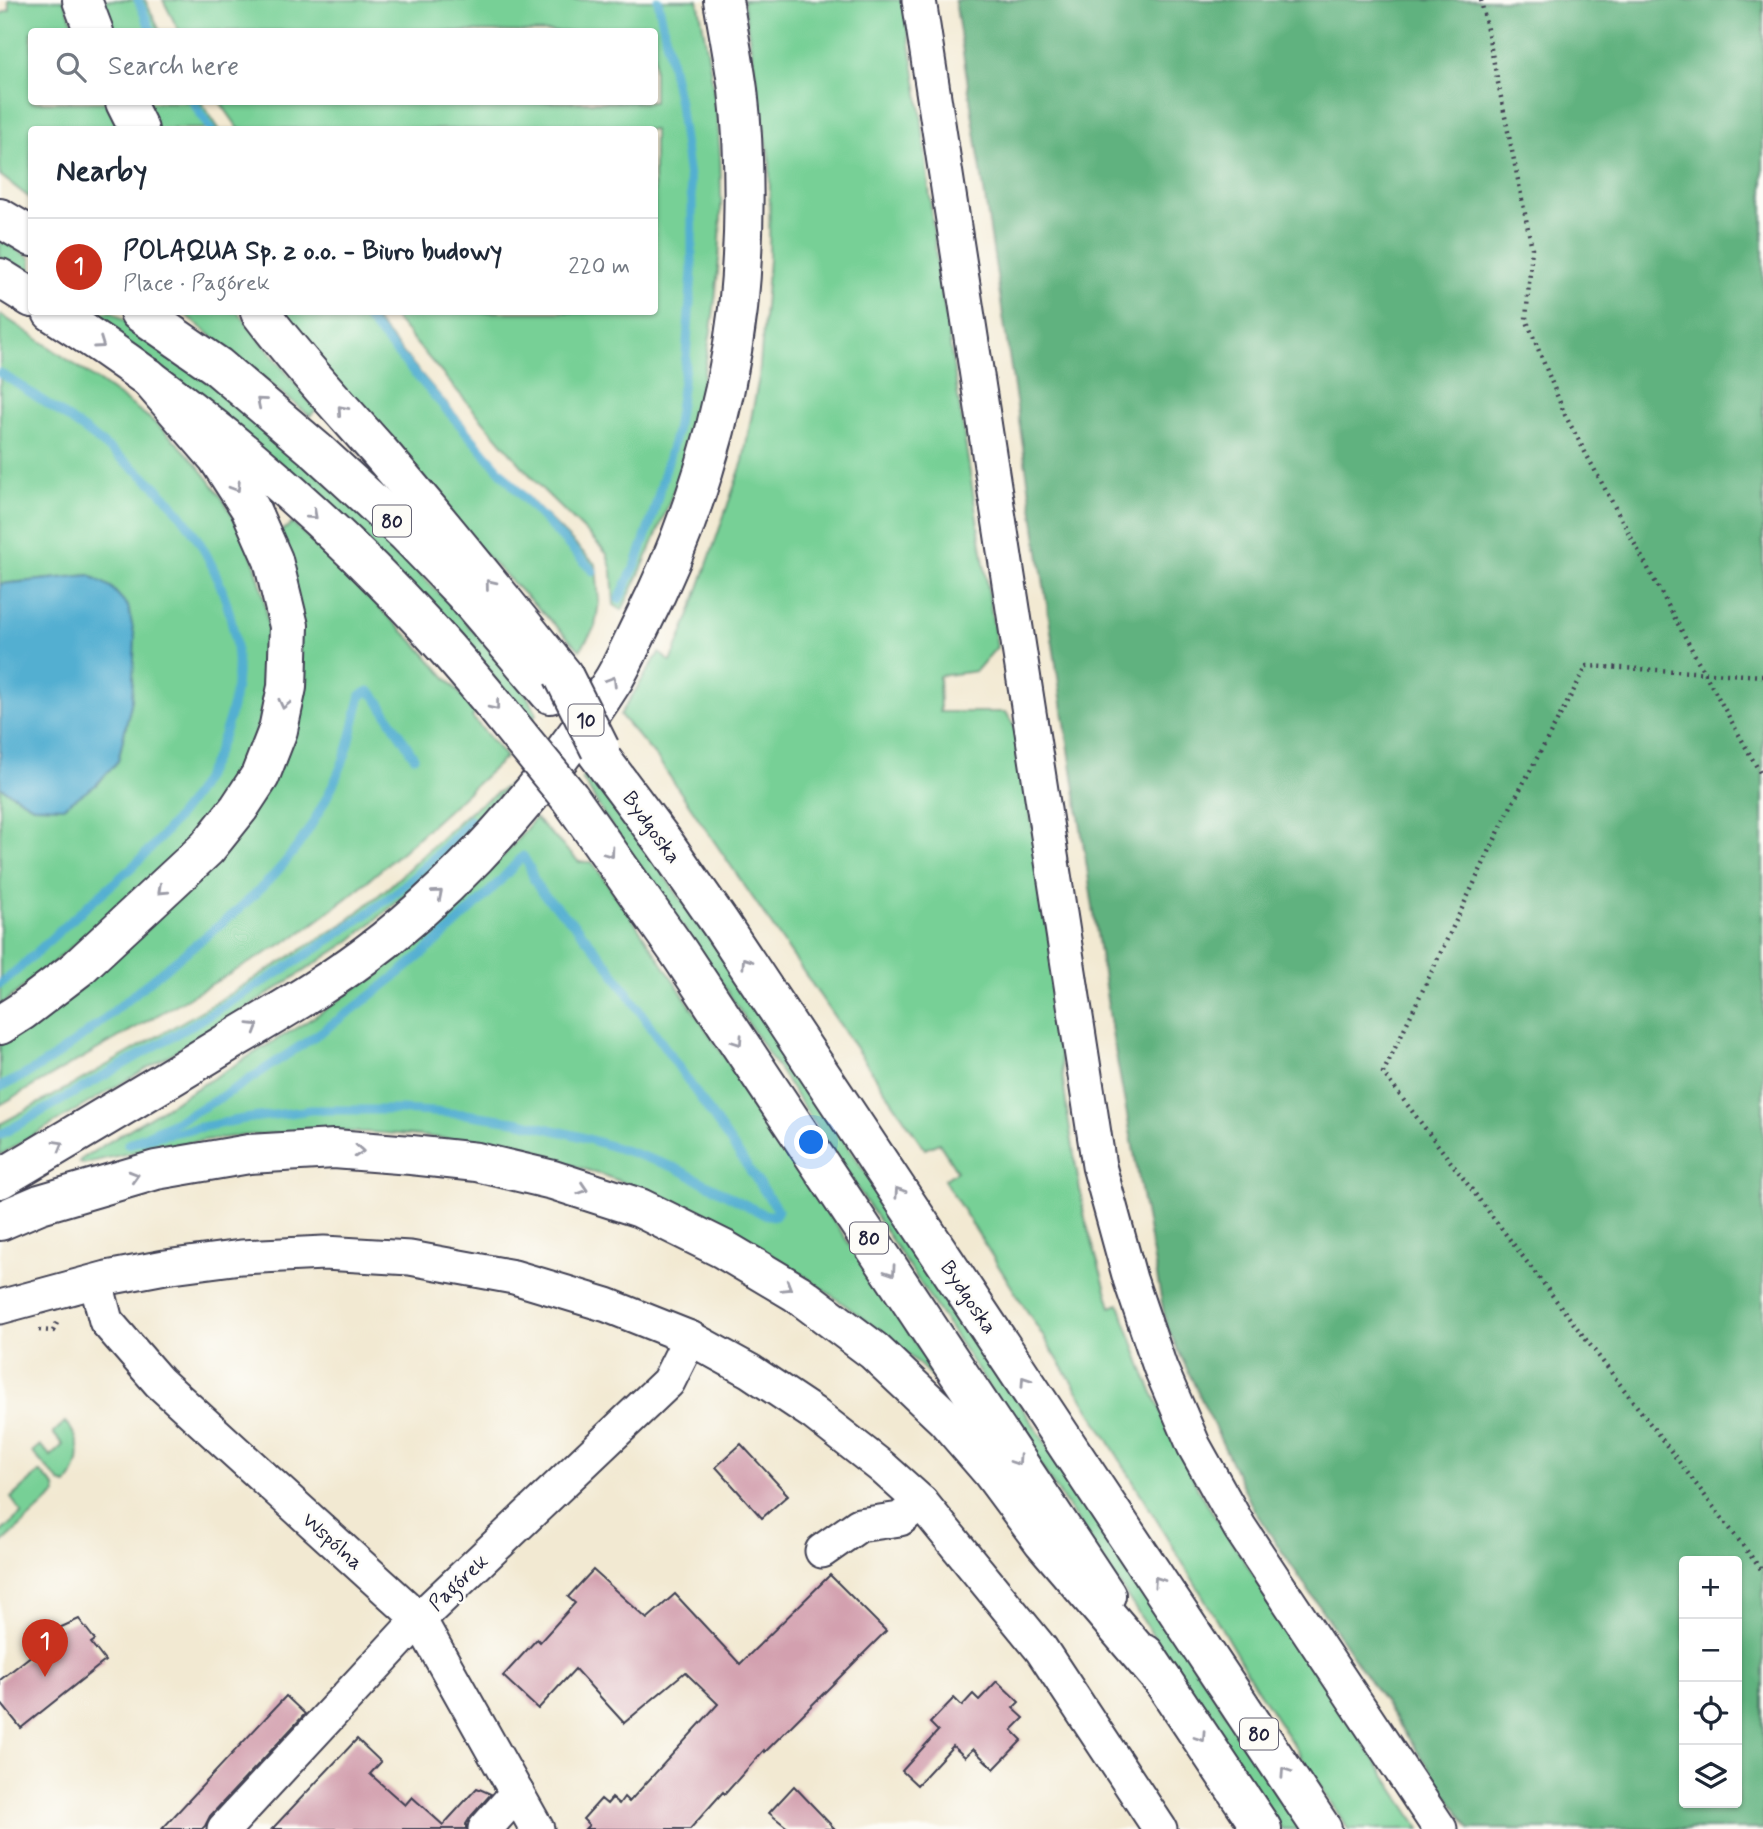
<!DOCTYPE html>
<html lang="en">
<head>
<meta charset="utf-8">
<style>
  body { margin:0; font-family:Mynerve,sans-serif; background:#f6f6f7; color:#1f2937 }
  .controls { position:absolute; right:21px; bottom:21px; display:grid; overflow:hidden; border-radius:7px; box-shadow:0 2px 5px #0004 }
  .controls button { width:63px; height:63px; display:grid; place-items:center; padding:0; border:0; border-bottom:2px solid #e0e1e3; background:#fff; color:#1f2937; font:35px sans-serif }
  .you { position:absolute; left:812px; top:1143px; width:24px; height:24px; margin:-18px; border:5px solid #fff; border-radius:50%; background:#1a73e8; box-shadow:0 0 0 10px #1a73e833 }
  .badge { display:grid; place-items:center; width:46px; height:46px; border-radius:50%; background:#c8321e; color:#fff; font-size:23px; font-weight:700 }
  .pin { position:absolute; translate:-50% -58px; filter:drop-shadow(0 2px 4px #0008) }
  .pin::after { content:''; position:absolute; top:37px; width:24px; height:21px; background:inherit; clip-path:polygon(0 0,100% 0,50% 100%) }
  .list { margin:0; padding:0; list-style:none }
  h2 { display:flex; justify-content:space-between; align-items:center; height:91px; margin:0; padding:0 28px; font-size:30px }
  h2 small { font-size:23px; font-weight:400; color:#747a83 }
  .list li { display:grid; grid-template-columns:46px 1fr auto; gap:21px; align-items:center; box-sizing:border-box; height:98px; padding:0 28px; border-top:2px solid #e0e1e3 }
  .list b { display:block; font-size:26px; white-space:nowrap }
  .list p { margin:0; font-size:23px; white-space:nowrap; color:#747a83 }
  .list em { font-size:23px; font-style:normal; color:#747a83 }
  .icon { flex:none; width:38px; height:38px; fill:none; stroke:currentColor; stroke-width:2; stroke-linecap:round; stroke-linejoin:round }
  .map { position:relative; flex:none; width:1763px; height:1829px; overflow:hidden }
  .search { position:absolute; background:#fff; box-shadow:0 2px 5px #0004; left:28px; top:28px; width:630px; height:77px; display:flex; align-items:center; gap:18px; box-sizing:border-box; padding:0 24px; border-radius:7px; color:#747a83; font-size:26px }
  .panel { position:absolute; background:#fff; box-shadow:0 2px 5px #0004; left:28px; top:126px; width:630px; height:189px; border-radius:7px }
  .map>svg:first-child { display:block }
  .green { fill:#77d096; stroke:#4c7968; stroke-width:2 }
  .forest { fill:#61b27f; stroke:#426a5d; stroke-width:2; fill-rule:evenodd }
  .water { fill:#52afd1; stroke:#3a6886; stroke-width:2 }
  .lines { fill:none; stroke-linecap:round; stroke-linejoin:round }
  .stream { stroke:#52afd1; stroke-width:9 }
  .building { fill:#d3a0af }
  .minor-casing { stroke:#414052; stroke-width:37 }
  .major-casing { stroke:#414052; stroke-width:42 }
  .highway-casing { stroke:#414052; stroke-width:42 }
  .path { stroke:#414052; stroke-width:4.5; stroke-dasharray:2 5; stroke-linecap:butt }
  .minor { stroke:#fff; stroke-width:33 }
  .major { stroke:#fff; stroke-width:38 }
  .highway { stroke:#fff; stroke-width:38 }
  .major-bridge-casing { stroke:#414052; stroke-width:42; stroke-linecap:butt }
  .highway-bridge-casing { stroke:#414052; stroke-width:42; stroke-linecap:butt }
  .major-bridge { stroke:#fff; stroke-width:38 }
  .highway-bridge { stroke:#fff; stroke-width:38 }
  .oneway { stroke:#9c9ca7 }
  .labels { text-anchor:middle; stroke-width:5; stroke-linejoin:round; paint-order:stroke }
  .shield { fill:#fdfcf7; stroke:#646373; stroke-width:2 }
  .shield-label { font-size:19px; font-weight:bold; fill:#22223b }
  .street-label { font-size:21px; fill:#22223b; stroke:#fdfcf7 }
</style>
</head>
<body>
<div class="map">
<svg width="1763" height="1829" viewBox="0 0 1763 1829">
  <rect width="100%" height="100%" fill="#fdfcf7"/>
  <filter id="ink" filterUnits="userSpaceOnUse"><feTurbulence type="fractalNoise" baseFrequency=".0143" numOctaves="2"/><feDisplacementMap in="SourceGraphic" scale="14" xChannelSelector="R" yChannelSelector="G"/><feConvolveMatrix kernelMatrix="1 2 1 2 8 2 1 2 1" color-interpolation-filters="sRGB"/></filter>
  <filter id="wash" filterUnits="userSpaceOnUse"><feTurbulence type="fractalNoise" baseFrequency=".00686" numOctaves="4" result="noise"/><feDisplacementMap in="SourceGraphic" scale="28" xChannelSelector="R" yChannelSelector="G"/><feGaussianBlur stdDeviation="1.57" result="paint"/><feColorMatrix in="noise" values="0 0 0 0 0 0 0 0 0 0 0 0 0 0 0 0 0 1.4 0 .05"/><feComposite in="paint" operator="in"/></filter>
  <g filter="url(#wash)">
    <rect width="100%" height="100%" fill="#f2e9d2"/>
    <!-- green -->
    <g class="green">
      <polygon points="8,0 64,0 76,31 32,32 32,102 106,102 120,129 32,130 31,199 0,175 0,14 10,10"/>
      <polygon points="95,0 145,0 160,31 108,31"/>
      <path d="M163 0H698C706 42 714 84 718 126 726 216 718 308 699 396 696 413 693 431 688 448 671 503 648 558 622 610L614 605 612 571 607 554 593 539 542 489 389 312H654V130L239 129 220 102H654V32L179 31Z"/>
      <polygon points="743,0 903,0 921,112 936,255 997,647 976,671 939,676 940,712 1006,712 1018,733 1058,994 1053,999 1067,1111 1084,1215 1111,1307 1119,1304 1147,1380 1200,1493 1420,1829 1348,1829 1255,1686 1204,1598 1091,1412 944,1180 957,1171 939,1143 925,1149 657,758 620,715 659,653 671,662 690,614 743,461 759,377 769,259 770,163"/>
      <polygon points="140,102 201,102 219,129 155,129"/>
      <polygon points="0,240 31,258 31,277 0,257"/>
      <polygon points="82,312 113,312 216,388 341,495 441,595 518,681 537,713 533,718"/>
      <polygon points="182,312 238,312 316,410 310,416"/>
      <polygon points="276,312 368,312 505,472 538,508 596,565 599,602 595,627 580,650 468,538"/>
      <path d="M0 314C37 338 73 363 109 389 135 407 162 426 183 449 248 518 283 605 264 700 258 732 248 761 230 788 198 840 148 881 102 921 68 949 36 979 0 1005V787L33 806 96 785 118 761 132 699 90 575 0 584Z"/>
      <path d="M293 523 421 649 476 712 472 717 506 757C443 814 382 873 314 923 300 934 284 943 268 952L0 1105V1044L278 771 279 533Z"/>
      <polygon points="586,772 635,835 713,944 1303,1829 1281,1829 707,961 604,815 582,778"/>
      <polygon points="511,783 446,856 395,904 350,941 227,1021 0,1155 0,1124 69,1087 215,1003 343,924 390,886 470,811"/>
      <path d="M535 818 579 862H592L636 924 966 1419C953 1403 940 1385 925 1370 898 1344 868 1322 838 1300 614 1132 351 1096 83 1164L79 1163 80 1160C134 1126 189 1093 243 1060 271 1042 302 1026 329 1007 406 954 477 892 535 818Z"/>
      <path d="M65 1422C83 1440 83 1464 67 1484L60 1482 32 1452 40 1445 51 1456 63 1445 53 1433Z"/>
      <polygon points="40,1472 55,1487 56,1494 1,1544 0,1533 22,1513 11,1498"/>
    </g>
    <!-- forest -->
    <path class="forest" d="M955 0H1763V1829H1470L1254 1510 1166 1325 1113 1039ZM1684 1561H1737V1803H1684Z"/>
    <!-- water -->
    <polygon class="water" points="89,575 111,587 128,606 135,638 132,699 118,761 96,785 63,807 33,806 0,787 0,584"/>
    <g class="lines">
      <!-- stream -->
      <g class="stream">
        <polyline points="138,0 152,32"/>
        <polyline points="193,102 211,130"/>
        <polyline points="361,312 531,506 593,571"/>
        <path d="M0 373C42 399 82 427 121 458 133 468 146 477 157 488 202 532 232 595 237 657 240 704 215 769 187 805 170 827 151 850 131 868 112 885 93 900 75 917 49 939 27 964 0 984"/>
        <polyline points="619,599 636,564 652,518 676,432 686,358 692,271 692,200 679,103 658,0"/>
        <path d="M523 856 529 866 534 880 541 892 575 925 606 962 769 1198 778 1210 775 1216 763 1214 676 1168 633 1153 575 1135 521 1122 465 1114 400 1110H311L244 1119 165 1134 128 1144C154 1132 180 1120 205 1106 232 1092 257 1074 282 1058 372 1000 452 936 523 856Z"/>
        <path d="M0 1087C59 1062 107 1016 156 976 210 932 272 890 309 829 324 804 339 776 348 747 353 730 356 713 361 695L369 691 376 697 414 757"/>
        <path d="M0 1135C70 1096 138 1056 207 1016 269 979 332 941 390 897 419 874 445 847 470 820"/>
      </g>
    </g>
    <g id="blocks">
      <!-- building -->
      <g class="building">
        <polygon points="741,1444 788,1495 762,1518 716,1467"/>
        <polygon points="593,1570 647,1619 675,1594 740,1664 830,1575 886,1631 765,1752 764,1750 725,1794 723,1792 690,1829 585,1829 589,1825 583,1819 601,1799 607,1804 612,1798 619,1804 624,1797 629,1802 718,1704 685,1672 624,1723 575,1669 538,1709 503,1676 537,1639 540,1642 575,1603 568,1597"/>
        <polygon points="79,1619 95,1640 91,1643 105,1661 21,1728 0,1702 0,1680 60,1633 57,1629"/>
        <polygon points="997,1681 1019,1702 1013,1708 1024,1718 1012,1730 1022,1740 994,1769 973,1749 965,1757 953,1746 917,1785 902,1771 938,1731 930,1723 954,1698 962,1706 973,1694 979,1700"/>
        <polygon points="286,1696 305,1714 210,1816 205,1826 202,1829 162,1829"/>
        <polygon points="357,1739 381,1762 370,1774 405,1805 412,1797 443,1825 477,1788 491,1794 471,1816 466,1824 466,1829 272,1829"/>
        <polygon points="794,1786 835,1829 789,1829 769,1813"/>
      </g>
    </g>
  </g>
  <g filter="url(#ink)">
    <use href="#blocks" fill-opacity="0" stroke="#414052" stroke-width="2"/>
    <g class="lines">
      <defs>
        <g id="minor">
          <polyline points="919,0 1099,1166 1130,1279 1160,1367 1194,1446 1240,1528 1440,1829"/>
          <polyline points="96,1282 106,1321 159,1382 419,1619 537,1829"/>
          <polyline points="0,1307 107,1278 165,1267 241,1257 324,1253 410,1258 514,1277 607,1305 690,1338 750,1371 813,1413 882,1467 921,1502 1041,1649 1160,1829"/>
          <polyline points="822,1551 859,1525 900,1519 921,1502"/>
          <polyline points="224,1829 419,1619 668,1382 690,1338"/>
          <polyline points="485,1829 517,1793"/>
        </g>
        <g id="major">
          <polyline points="0,218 32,237"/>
          <polyline points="0,278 32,298"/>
          <path d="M52 312C187 398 319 509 427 627 459 662 490 699 520 737"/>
          <polyline points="139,312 217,366 318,452 406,533 463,592 550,694"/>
          <polyline points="597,753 665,844 720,923 1322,1829"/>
          <polyline points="570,798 678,951 1106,1595"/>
          <polyline points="1145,1654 1262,1829"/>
        </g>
        <g id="highway">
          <polyline points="82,0 94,32"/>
          <polyline points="125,102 139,130"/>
          <path d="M260 312C296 360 337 404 377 449 441 523 502 599 563 675"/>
          <polyline points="0,1025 22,1011 77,969 207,848 239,808 260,776 278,730 287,687 289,626 273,560 250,508 217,457 148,377"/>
          <path d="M0 1179C76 1134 152 1089 227 1043 281 1011 336 979 385 940 475 867 552 777 614 679 624 662 632 643 641 625 691 527 725 418 738 309 745 241 746 157 738 90 734 60 728 30 723 0"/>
          <polyline points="0,1221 40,1204 156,1170 249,1154 334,1149 411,1155 477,1162 553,1180 640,1208 723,1249 797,1293 874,1351 946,1419 991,1471 1043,1541 1163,1681"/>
        </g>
      </defs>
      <!-- minor casing -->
      <use href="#minor" class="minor-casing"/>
      <!-- major casing -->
      <use href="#major" class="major-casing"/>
      <!-- highway casing -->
      <use href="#highway" class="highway-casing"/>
      <!-- path -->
      <g class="path">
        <polyline points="1481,0 1532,248 1526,319 1565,415 1704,672 1763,778"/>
        <polyline points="1763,676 1587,666 1511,806 1383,1073 1763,1572"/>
        <polyline points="39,1330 53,1331 57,1323"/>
      </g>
      <!-- minor -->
      <use href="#minor" class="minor"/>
      <!-- major -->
      <use href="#major" class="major"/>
      <!-- highway -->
      <use href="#highway" class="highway"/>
      <defs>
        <polyline id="major-bridge" points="520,737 570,798"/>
        <polyline id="highway-bridge" points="563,675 600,749"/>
      </defs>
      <!-- major-bridge casing -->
      <use href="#major-bridge" class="major-bridge-casing"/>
      <!-- highway-bridge casing -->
      <use href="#highway-bridge" class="highway-bridge-casing"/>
      <!-- major-bridge -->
      <use href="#major-bridge" class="major-bridge"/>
      <!-- highway-bridge -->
      <use href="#highway-bridge" class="highway-bridge"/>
    </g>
    <!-- one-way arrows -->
    <defs><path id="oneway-chevron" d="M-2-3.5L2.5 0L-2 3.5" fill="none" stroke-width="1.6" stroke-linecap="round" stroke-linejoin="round" transform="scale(1.75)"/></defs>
    <g class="oneway">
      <use href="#oneway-chevron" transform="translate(100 344) rotate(35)"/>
      <use href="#oneway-chevron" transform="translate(261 402) rotate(-140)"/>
      <use href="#oneway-chevron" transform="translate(342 410) rotate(-131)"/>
      <use href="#oneway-chevron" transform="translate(236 487) rotate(58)"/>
      <use href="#oneway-chevron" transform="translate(313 515) rotate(42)"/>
      <use href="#oneway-chevron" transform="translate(490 584) rotate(-129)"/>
      <use href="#oneway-chevron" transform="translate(612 681) rotate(-58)"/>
      <use href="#oneway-chevron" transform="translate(284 704) rotate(103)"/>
      <use href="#oneway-chevron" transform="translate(495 706) rotate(51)"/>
      <use href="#oneway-chevron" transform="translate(610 853) rotate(54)"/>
      <use href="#oneway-chevron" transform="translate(162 890) rotate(137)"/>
      <use href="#oneway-chevron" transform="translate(438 894) rotate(-41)"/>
      <use href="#oneway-chevron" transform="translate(746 962) rotate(-124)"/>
      <use href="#oneway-chevron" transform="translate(254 1027) rotate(-31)"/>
      <use href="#oneway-chevron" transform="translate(738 1041) rotate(56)"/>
      <use href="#oneway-chevron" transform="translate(59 1145) rotate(-30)"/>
      <use href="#oneway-chevron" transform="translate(359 1151) rotate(4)"/>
      <use href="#oneway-chevron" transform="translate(134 1176) rotate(-16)"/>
      <use href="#oneway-chevron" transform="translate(583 1189) rotate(18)"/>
      <use href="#oneway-chevron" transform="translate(899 1192) rotate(-124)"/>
      <use href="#oneway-chevron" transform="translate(891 1271) rotate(56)"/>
      <use href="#oneway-chevron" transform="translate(787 1287) rotate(31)"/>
      <use href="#oneway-chevron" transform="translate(1025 1381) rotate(-124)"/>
      <use href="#oneway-chevron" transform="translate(1017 1461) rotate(56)"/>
      <use href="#oneway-chevron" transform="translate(1158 1581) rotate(-124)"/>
      <use href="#oneway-chevron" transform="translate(1201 1737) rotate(56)"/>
      <use href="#oneway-chevron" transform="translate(1285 1772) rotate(-124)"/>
    </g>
  </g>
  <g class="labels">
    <!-- shield labels -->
    <g class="shield">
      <rect x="373" y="505.5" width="38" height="31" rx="5"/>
      <rect x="568.5" y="704.5" width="35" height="31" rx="5"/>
      <rect x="850" y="1222.5" width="38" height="31" rx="5"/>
      <rect x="1240" y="1718.5" width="38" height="31" rx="5"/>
    </g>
    <g class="shield-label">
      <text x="392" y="528">80</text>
      <text x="586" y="727">10</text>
      <text x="869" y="1245">80</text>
      <text x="1259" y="1741">80</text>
    </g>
    <!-- street labels -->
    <g class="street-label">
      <text transform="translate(652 827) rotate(54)" y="7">Bydgoska</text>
      <text transform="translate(969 1297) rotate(56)" y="7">Bydgoska</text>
      <text transform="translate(333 1541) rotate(42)" y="7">Wspólna</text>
      <text transform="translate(458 1582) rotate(-43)" y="7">Pagórek</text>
    </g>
  </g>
</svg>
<div class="controls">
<button>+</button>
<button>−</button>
<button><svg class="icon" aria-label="locate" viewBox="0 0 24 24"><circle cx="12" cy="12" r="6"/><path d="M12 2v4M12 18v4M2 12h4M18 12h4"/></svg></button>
<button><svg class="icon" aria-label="layers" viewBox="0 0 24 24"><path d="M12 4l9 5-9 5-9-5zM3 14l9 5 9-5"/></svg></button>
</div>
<div class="you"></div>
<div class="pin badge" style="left:45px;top:1677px">1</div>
<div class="search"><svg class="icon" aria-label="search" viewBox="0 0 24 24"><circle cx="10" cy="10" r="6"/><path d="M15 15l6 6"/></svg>Search here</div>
<section class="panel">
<h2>Nearby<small></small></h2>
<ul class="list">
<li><span class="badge">1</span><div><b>POLAQUA Sp. z o.o. - Biuro budowy</b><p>Place · Pagórek</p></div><em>220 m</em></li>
</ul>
</section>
</div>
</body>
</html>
